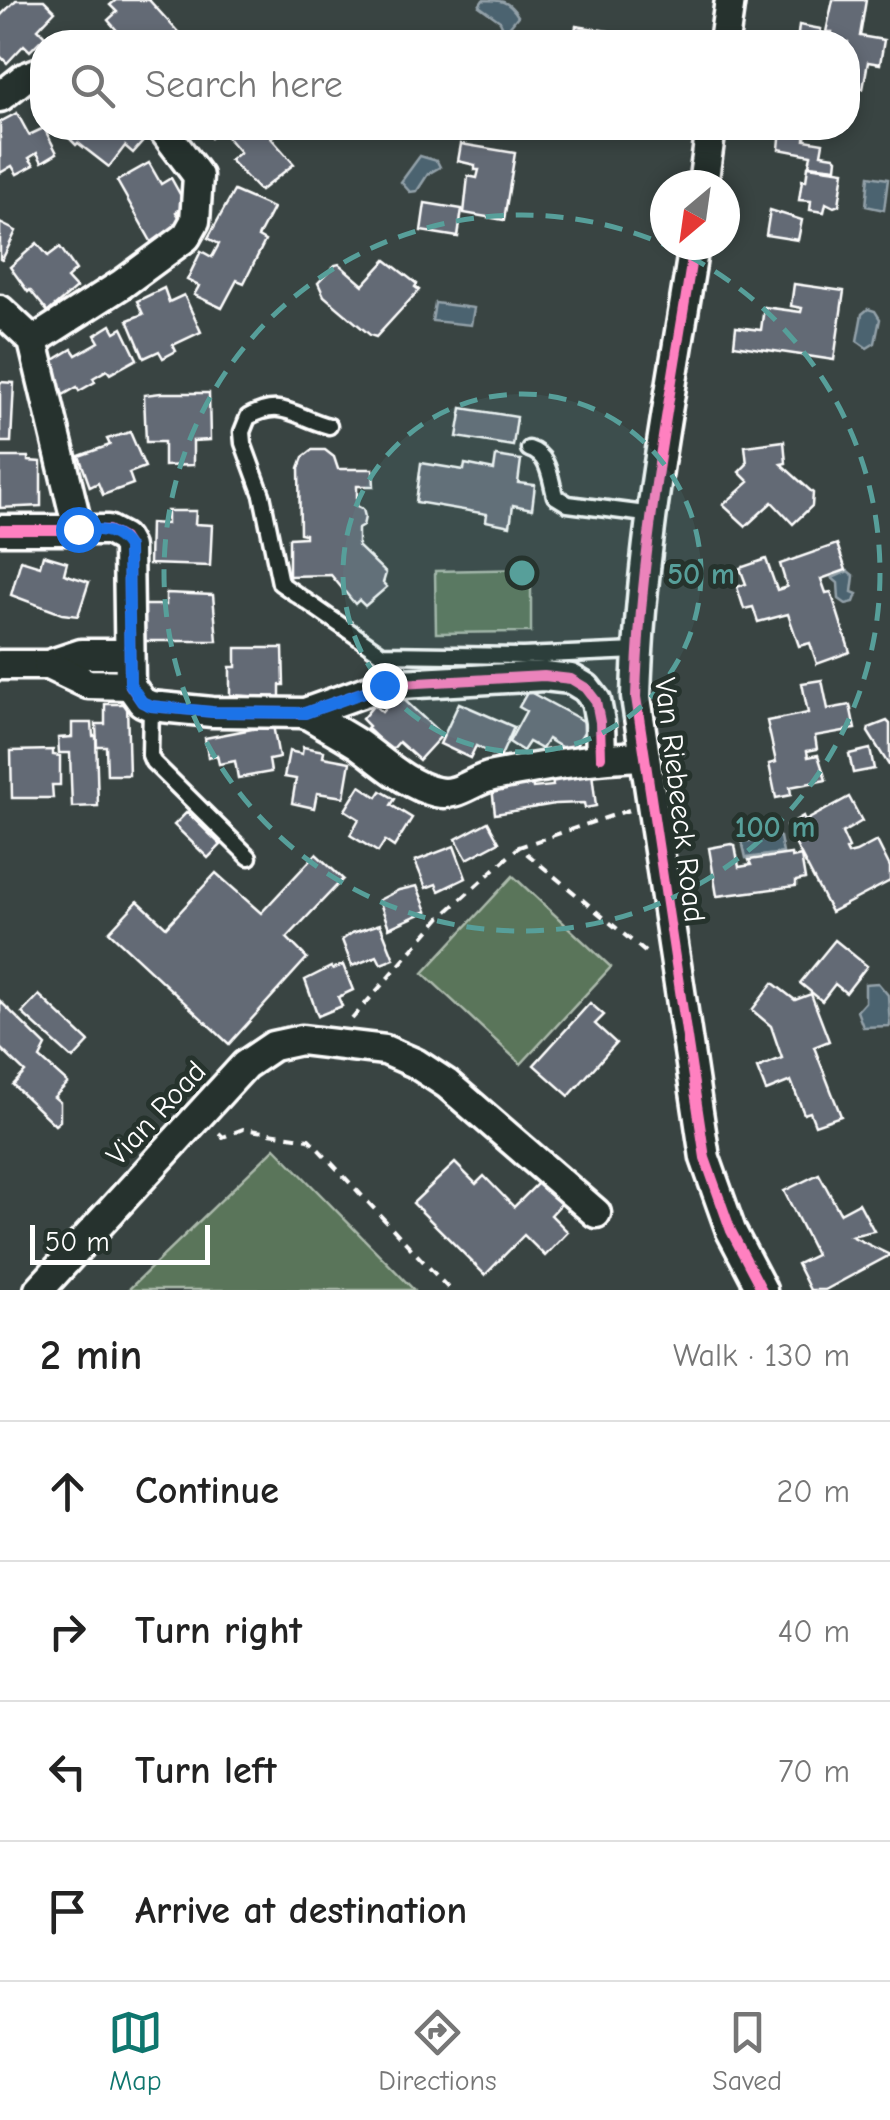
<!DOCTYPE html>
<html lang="en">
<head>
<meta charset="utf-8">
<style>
  body { margin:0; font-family:"Comic Neue",sans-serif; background:#f2f2f2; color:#222 }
  .compass { position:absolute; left:650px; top:170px; width:90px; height:90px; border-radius:50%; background:#fff; box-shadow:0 5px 15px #0003; rotate:209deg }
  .scale { position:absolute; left:30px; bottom:25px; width:180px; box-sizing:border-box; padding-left:10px; border:5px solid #fff; border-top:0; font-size:28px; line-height:35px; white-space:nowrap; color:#fff; -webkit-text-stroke:8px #26332d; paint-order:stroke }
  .stop { position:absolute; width:30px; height:30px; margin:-22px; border:8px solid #1a73e8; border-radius:50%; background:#fff }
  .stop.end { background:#1a73e8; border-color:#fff; box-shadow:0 2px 10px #0008 }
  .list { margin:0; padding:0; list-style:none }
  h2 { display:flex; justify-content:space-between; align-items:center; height:130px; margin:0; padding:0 40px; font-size:42px }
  h2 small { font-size:32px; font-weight:400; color:#767676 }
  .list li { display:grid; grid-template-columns:65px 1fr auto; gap:30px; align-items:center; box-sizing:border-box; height:140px; padding:0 40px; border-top:2px solid #e0e0e0 }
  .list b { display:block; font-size:38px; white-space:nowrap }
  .list em { font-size:32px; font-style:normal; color:#767676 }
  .icon { flex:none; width:55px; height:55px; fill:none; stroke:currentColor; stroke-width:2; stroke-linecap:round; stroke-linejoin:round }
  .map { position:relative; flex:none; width:890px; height:1290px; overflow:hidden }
  .search { position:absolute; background:#fff; box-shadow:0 5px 15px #0003; left:30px; right:30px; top:30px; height:110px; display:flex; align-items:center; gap:25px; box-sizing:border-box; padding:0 35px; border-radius:40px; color:#767676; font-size:38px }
  .sheet { height:690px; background:#fff }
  nav { display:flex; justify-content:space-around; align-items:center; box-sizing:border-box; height:140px; border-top:2px solid #e0e0e0; background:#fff; font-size:28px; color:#767676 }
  nav a { display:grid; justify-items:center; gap:5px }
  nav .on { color:#0f766e }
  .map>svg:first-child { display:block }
  .green { fill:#5a745a; stroke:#acbaac; stroke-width:2.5 }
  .water { fill:#4b636f; stroke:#93a1a9; stroke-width:2.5 }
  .building { fill:#646a74; stroke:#fff; stroke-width:2.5 }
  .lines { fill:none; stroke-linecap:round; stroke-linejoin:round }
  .lane-casing { stroke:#fff; stroke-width:21 }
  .street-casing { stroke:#fff; stroke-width:35 }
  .path { stroke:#fff; stroke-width:4; stroke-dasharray:10 8; stroke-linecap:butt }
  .lane { stroke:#26332d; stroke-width:14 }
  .street { stroke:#26332d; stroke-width:28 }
  .cycleway-casing { stroke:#26332d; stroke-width:16 }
  .cycleway { stroke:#ff80c0; stroke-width:10 }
  .route { stroke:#1a73e8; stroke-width:12 }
  .ring { fill:none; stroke:#579f9a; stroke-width:5; stroke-dasharray:18 12 }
  .labels { text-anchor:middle; stroke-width:10; stroke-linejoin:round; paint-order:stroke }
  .street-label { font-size:30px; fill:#fff; stroke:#26332d }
  .centre { fill:#579f9a; stroke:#26332d; stroke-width:5 }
  .ring-label { font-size:30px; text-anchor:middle; font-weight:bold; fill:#579f9a; stroke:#26332d; stroke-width:10; stroke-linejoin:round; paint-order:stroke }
</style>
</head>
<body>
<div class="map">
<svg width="890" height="1290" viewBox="0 0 890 1290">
  <rect width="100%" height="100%" fill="#394442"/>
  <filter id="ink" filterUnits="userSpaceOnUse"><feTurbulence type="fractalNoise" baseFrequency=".01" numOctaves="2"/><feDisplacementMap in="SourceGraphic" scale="20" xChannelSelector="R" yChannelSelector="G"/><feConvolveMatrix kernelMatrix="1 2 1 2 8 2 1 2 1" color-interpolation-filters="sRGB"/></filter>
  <g filter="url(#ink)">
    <!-- green -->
    <g class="green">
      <polygon points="531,569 531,632 436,633 435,571"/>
      <polygon points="513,876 611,967 521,1064 423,973"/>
      <polygon points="275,1148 414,1290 128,1290"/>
    </g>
    <!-- water -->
    <g class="water">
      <path d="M483 0C501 0 508 0 518 16L509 27 503 28 500 21 479 6Z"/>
      <polygon points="420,156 437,161 440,167 428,174 417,191 410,192 401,182"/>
      <polygon points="869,176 888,179 884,210 866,206"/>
      <polygon points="435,303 474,308 471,325 432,321"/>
      <polygon points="868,309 875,311 880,319 875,343 867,348 857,341 862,314"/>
      <polygon points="848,571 854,576 852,592 857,594 854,602 846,604 839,599 838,583 832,578"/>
      <polygon points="770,834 780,837 783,853 746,858 742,841 758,841"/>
      <polygon points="878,983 888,995 890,1026 863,1027 857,1011 865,1002 865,984"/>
    </g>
    <!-- building -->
    <g class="building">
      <polygon points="16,0 44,0 55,11 38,29 45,36 30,51 24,45 7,63 0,56 0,16"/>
      <polygon points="116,0 149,0 187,42 143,42 138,37 127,42 108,20 117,12 110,5"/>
      <polygon points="833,0 866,0 860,36 884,40 880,64 868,62 863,89 848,86 848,42 831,42 832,32 826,32"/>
      <polygon points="799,25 821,29 819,42 797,42"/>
      <polygon points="576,26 609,31 608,42 573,42"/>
      <polygon points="17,113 29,135 44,128 57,153 42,162 37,153 29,158 34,165 17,174 12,166 0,173 0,122"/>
      <polygon points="59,128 138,128 137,130 147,137 133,153 125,146 109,167 78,143 76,145"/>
      <polygon points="202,128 271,128 276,133 271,138 294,164 260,191 230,160 240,152 221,130 211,138"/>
      <polygon points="781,128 806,128 805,140 823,143 821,154 834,156 837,159 836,168 809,165 811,155 779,149"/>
      <polygon points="461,144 515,153 504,220 464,213 468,176 477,178 479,170 475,170 475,165 458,161"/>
      <polygon points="149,163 161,184 171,178 186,205 176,212 184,224 152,243 117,181"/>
      <polygon points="808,166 844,171 839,205 834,207 826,203 824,212 810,210 811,201 799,200 802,180 806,181"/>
      <polygon points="234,191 273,208 258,237 265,241 244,283 237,280 222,308 194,295 199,286 187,280 201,251 212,257 219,244 208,238"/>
      <polygon points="425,203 462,209 458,237 421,231"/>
      <polygon points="770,210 802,220 798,240 766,235"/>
      <polygon points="0,223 16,231 2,260 0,259"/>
      <polygon points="37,243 48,256 60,247 76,270 67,278 76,288 48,312 30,290 28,292 10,267"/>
      <polygon points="386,260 417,284 415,287 419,290 376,337 370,335 324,296 318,283 335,265 339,264 363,285"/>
      <polygon points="794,284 844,291 834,360 734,345 736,327 761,330 764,307 801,312 802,308 791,306"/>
      <polygon points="164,288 169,302 184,295 201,332 173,345 176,351 163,358 159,351 144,358 128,320 143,314 137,301"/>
      <polygon points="111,325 115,332 122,328 137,359 110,374 107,370 93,378 95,382 79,391 77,387 63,395 49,371 56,368 52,361 72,349 76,355 99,342 95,335"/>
      <polygon points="0,382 14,383 11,442 0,442"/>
      <polygon points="161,393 209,393 210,440 193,441 193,465 164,466 164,442 146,442 144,395"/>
      <polygon points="462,408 517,417 513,446 457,437"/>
      <polygon points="130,432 145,467 129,473 133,484 103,495 98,483 90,487 79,456 110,445 107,439"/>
      <polygon points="784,441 786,463 781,464 813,493 812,506 793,524 772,502 746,526 723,505 749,482 739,472 747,464 745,446"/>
      <polygon points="312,450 325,450 334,457 338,469 373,469 374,486 357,486 357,506 363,509 365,517 363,526 358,529 358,546 386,573 383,583 387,587 365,606 359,600 355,604 331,575 289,576 289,538 305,537 305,534 300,533 299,468 303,457"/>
      <polygon points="496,456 521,460 518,483 535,485 532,509 513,505 510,526 486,521 487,514 416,502 421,463 464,470 465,464 494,470"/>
      <polygon points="0,457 28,457 28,461 41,462 41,506 0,508"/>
      <polygon points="167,511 196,511 195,524 212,525 210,566 149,564 150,523 167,524"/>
      <polygon points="837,544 846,570 821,579 826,593 831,592 850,652 817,664 810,643 799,646 788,614 758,622 753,607 744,609 737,587 746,584 740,568 766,559 777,590 787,587 780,564"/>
      <polygon points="43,555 67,562 64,574 89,582 78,616 62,614 11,595 21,560 40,566"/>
      <polygon points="166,593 213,595 217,641 145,641 144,605 166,605"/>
      <polygon points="236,648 283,648 284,685 280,685 280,698 230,695 230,667 236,667"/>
      <polygon points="822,680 828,709 850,705 855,729 815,736 817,749 807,751 808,757 818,755 826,780 790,787 791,795 776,798 769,764 776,762 767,721 808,713 802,683"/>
      <polygon points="528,691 589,724 571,753 548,739 542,749 529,742 523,751 509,742 526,711 519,707"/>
      <polygon points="398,694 442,735 419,760 399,742 391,751 367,728 369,726 362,719 374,705 382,712"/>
      <polygon points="459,703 514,727 500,758 476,746 470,758 440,744"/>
      <polygon points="105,704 127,704 129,775 107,775 106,746 97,746 96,724 105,724"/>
      <polygon points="887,721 890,724 890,767 868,732 869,728"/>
      <polygon points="72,723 92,723 93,736 96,736 98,806 72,807 70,753 59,753 58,738 72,737"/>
      <polygon points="273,725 279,758 269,760 271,772 238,778 235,761 219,764 217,755 208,757 205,738"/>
      <polygon points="303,747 324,751 323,757 350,762 344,797 317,793 314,808 292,803 296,779 284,777 289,751 302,754"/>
      <polygon points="870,749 874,769 853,773 849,754"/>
      <polygon points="53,750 53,755 60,756 60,785 52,785 53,798 12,798 11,751"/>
      <polygon points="592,773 596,806 585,808 584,803 555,804 495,814 492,787 532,781 533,788 553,786 552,778"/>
      <polygon points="360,786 377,797 381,791 395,799 391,805 412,818 394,847 385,841 378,852 350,835 359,819 345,810"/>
      <polygon points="849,797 862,821 842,833 849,848 846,850 848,854 856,852 877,841 890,867 890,881 831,912 786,826 803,816 805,821"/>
      <polygon points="187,812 221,845 208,858 174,825"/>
      <polygon points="488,822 499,842 467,859 456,839"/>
      <polygon points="731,844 735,845 739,867 751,865 749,860 791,854 792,858 801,856 805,879 796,881 796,886 717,896 709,848"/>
      <polygon points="454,846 466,878 439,891 436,884 426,888 415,861"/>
      <polygon points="316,854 343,879 287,938 307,958 229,1044 109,932 138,901 166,927 216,873 261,913"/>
      <polygon points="417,886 427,911 389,928 379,900 399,890"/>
      <polygon points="380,924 394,959 381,964 377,956 352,966 342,940 352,933"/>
      <polygon points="835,940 867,966 846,993 835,984 822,1001 800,983"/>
      <polygon points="343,965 353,990 338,997 342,1006 318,1016 305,980 331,967 332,969"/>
      <polygon points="773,983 795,1000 811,994 829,1041 814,1047 841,1116 815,1125 810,1112 804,1114 791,1081 766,1091 757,1068 782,1058 771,1026 752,1010"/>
      <polygon points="39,995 89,1042 73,1059 22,1013"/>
      <polygon points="0,1001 46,1046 40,1058 68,1083 54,1097 60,1102 60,1121 55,1125 13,1085 25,1072 0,1048"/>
      <polygon points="590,1003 604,1015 595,1024 616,1043 569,1096 534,1065"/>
      <polygon points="455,1163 476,1184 484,1176 514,1207 540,1181 562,1203 551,1215 568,1232 545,1256 524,1235 485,1275 413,1203"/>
      <polygon points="819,1174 840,1213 859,1203 874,1231 851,1236 890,1255 825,1290 810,1290 797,1264 816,1255 784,1191"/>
    </g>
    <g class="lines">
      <defs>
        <g id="lane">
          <path d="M329 426C294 417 283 398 248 417L242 432 243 443 262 495 280 583 382 654 523 656 637 651"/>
          <path d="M529 449C549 455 550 477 555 496L568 504 653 515"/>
          <polyline points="151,706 150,755 153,762 249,857"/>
        </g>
        <g id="street">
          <polyline points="724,42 730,0"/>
          <polyline points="0,97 24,78 42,71"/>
          <polyline points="703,185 711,128"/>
          <path d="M694 245C671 394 640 546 636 697L705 1158 731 1231 762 1290"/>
          <polyline points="0,310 33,341 78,529"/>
          <polyline points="33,341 122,284 186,237 195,221 198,176 162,128"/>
          <polyline points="0,530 108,530 123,538 128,547 130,685 142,702 151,706 212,712 305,713 383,685 544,676 571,679 586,688 596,701 600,722 601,757"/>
          <polyline points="0,665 48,665 81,654 128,654"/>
          <polyline points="48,665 88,684 130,685"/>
          <path d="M305 713C322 723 341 733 358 744 382 761 406 785 436 792 459 797 472 780 493 776 544 766 593 757 645 756"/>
          <polyline points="39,1290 245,1065 273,1046 301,1040 385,1050 415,1063 447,1084 596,1213"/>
        </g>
      </defs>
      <!-- lane casing -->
      <use href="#lane" class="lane-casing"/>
      <!-- street casing -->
      <use href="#street" class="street-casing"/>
      <!-- path -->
      <g class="path">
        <polyline points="629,810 519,847 650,956"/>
        <polyline points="352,1019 441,917 519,847"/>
        <polyline points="219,1133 223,1137 243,1129 309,1139 450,1290"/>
      </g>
      <!-- lane -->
      <use href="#lane" class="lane"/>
      <!-- street -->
      <use href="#street" class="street"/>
      <defs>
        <g id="cycleway">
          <path d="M694 245C671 394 640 546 636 697L705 1158 731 1231 762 1290"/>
          <polyline points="0,530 108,530 123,538 128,547 130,685 142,702 151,706 212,712 305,713 383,685 544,676 571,679 586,688 596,701 600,722 601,757"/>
        </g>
      </defs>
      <!-- cycleway casing -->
      <use href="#cycleway" class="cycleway-casing"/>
      <!-- cycleway -->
      <use href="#cycleway" class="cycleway"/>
    </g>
  </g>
  <g class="lines" filter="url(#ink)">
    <!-- route -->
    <path class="route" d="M78 529C100 530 115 528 128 547L130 684 142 702 151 706 212 712 305 713 384 685"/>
  </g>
  <!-- distance rings -->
  <circle cx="522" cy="573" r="179" fill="#579f9a" fill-opacity=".12"/>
  <g class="ring">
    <circle cx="522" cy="573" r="179"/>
    <circle cx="522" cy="573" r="358"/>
  </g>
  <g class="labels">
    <!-- street labels -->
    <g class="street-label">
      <text transform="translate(680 800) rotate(83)" y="10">Van Riebeeck Road</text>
      <text transform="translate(156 1113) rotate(-47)" y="10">Vian Road</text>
    </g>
  </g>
  <circle cx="522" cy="573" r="15" class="centre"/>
  <g class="ring-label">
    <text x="701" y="584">50 m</text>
    <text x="775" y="837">100 m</text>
  </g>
</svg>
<svg class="compass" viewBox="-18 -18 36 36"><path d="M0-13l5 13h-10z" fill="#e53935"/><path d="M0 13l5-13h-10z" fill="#767676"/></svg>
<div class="scale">50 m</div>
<div class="stop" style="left:78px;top:529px"></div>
<div class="stop end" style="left:384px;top:685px"></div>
<div class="search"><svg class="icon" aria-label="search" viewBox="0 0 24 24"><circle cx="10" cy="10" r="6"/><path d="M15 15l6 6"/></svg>Search here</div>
</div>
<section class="sheet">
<h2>2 min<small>Walk · 130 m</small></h2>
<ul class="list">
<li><svg class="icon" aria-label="ahead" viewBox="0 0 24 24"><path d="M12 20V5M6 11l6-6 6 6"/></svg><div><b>Continue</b></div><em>20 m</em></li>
<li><svg class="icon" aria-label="right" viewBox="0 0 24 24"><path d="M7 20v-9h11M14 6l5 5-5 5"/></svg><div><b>Turn right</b></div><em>40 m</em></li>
<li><svg class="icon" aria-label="left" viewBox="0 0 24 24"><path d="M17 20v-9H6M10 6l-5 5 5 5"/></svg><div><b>Turn left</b></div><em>70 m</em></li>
<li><svg class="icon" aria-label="arrive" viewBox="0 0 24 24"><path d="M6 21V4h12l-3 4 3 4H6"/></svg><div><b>Arrive at destination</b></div></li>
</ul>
</section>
<nav>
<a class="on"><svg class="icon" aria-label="map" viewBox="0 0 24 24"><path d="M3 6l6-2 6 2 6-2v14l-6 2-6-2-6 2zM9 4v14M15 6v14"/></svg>Map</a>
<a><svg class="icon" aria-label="directions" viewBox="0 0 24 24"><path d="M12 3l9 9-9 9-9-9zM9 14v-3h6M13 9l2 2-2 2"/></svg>Directions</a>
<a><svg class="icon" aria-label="saved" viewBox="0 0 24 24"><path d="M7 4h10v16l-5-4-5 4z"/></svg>Saved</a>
</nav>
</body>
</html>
